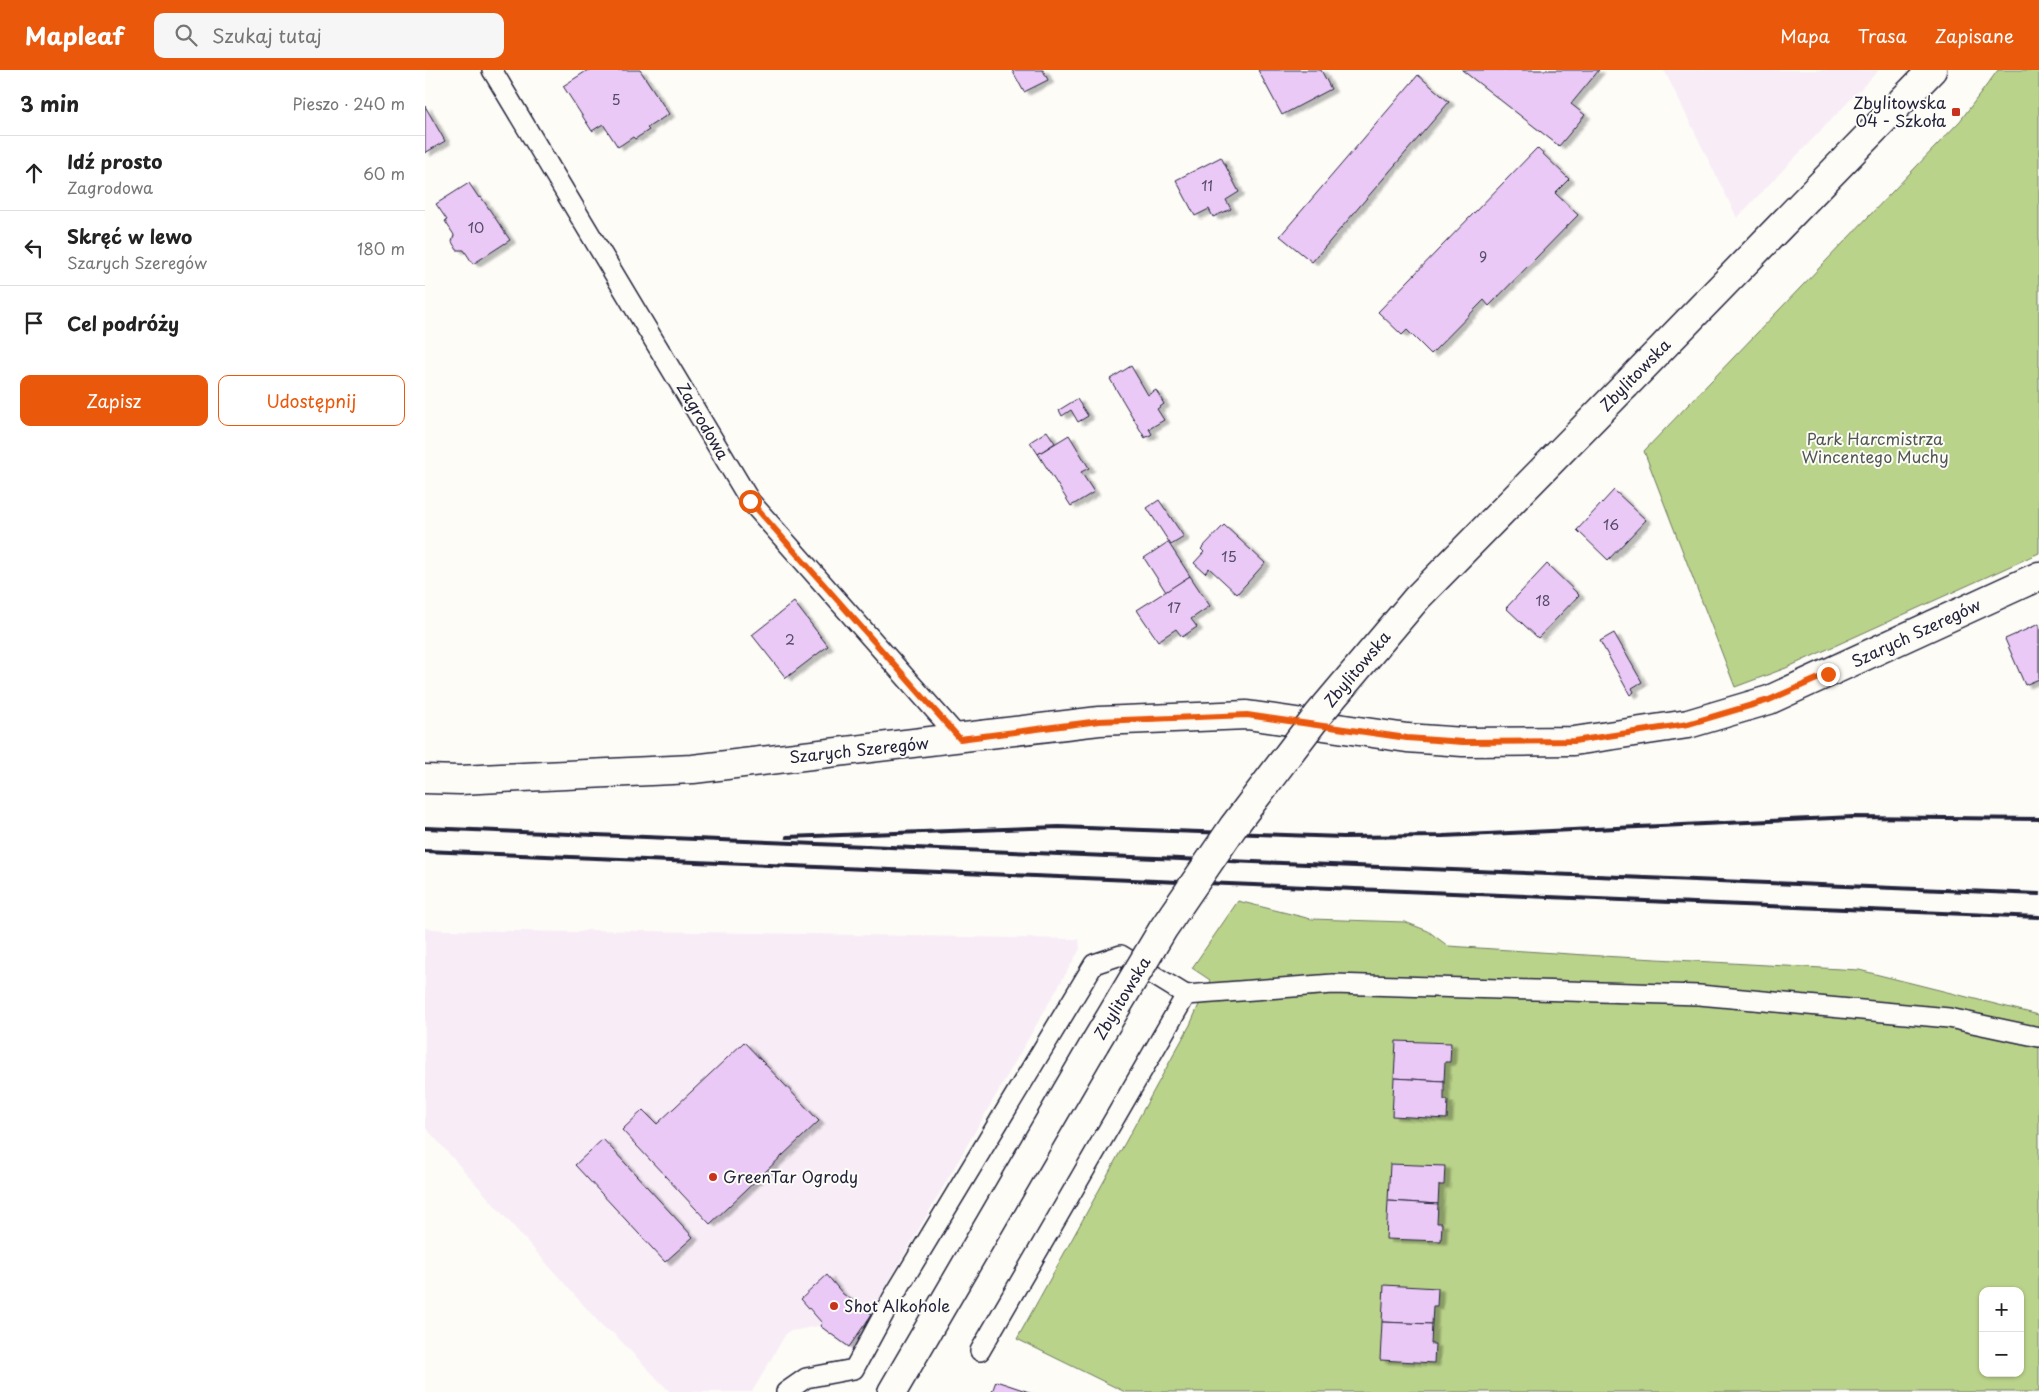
<!DOCTYPE html>
<html lang="pl">
<head>
<meta charset="utf-8">
<style>
  body { margin:0; font-family:"Playpen Sans",sans-serif; background:#f6f6f6; color:#222 }
  .controls { position:absolute; right:15px; bottom:15px; display:grid; overflow:hidden; border-radius:10px; box-shadow:0 1px 4px #0004 }
  .controls button { width:45px; height:45px; display:grid; place-items:center; padding:0; border:0; border-bottom:1px solid #e0e0e0; background:#fff; color:#222; font:25px sans-serif }
  .stop { position:absolute; width:15px; height:15px; margin:-11px; border:4px solid #ea580c; border-radius:50%; background:#fff }
  .stop.end { background:#ea580c; border-color:#fff; box-shadow:0 1px 5px #0008 }
  .list { margin:0; padding:0; list-style:none }
  h2 { display:flex; justify-content:space-between; align-items:center; height:65px; margin:0; padding:0 20px; font-size:21px }
  h2 small { font-size:16px; font-weight:400; color:#767676 }
  .list li { display:grid; grid-template-columns:32px 1fr auto; gap:15px; align-items:center; box-sizing:border-box; height:75px; padding:0 20px; border-top:1px solid #e0e0e0 }
  .list b { display:block; font-size:19px; white-space:nowrap }
  .list p { margin:0; font-size:16px; white-space:nowrap; color:#767676 }
  .list em { font-size:16px; font-style:normal; color:#767676 }
  .actions { display:flex; gap:10px; padding:15px 20px }
  .actions a { flex:1; padding:11px 0; border:1px solid #ea580c; border-radius:10px; text-align:center; font-size:18px; color:#ea580c }
  .actions .main { background:#ea580c; color:#fff }
  .icon { flex:none; width:28px; height:28px; fill:none; stroke:currentColor; stroke-width:2; stroke-linecap:round; stroke-linejoin:round }
  .map { position:relative; flex:none; width:1614px; height:1322px; overflow:hidden }
  header { display:flex; align-items:center; gap:30px; box-sizing:border-box; height:70px; padding:0 25px; background:#ea580c; color:#fff }
  header strong { font-size:24px }
  nav { display:flex; gap:28px; margin-inline-start:auto; font-size:18px }
  .search { width:350px; height:45px; background:#f6f6f6; display:flex; align-items:center; gap:12px; box-sizing:border-box; padding:0 18px; border-radius:10px; color:#767676; font-size:19px }
  main { display:flex }
  aside { flex:1; background:#fff }
  .map>svg:first-child { display:block }
  .built { fill:#f8edf7 }
  .green { fill:#bad38a; stroke:#6e7a62; fill-rule:evenodd }
  .building { fill:#ebc9f6; stroke:#22223b; filter:url(#shadow) }
  .lines { fill:none; stroke-linecap:round; stroke-linejoin:round }
  .service-casing { stroke:#22223b; stroke-width:22 }
  .minor-casing { stroke:#22223b; stroke-width:31 }
  .tertiary-casing { stroke:#22223b; stroke-width:31 }
  .service { stroke:#fdfcf7; stroke-width:19 }
  .minor { stroke:#fdfcf7; stroke-width:28 }
  .tertiary { stroke:#fdfcf7; stroke-width:28 }
  .rail { stroke:#22223b; stroke-width:4 }
  .tertiary-bridge-casing { stroke:#22223b; stroke-width:31; stroke-linecap:butt }
  .tertiary-bridge { stroke:#fdfcf7; stroke-width:28 }
  .route { stroke:#ea580c; stroke-width:6 }
  .poi-dot { fill:#c8321e; stroke:#fdfcf7; stroke-width:2 }
  .labels { text-anchor:middle; stroke-width:4; stroke-linejoin:round; paint-order:stroke }
  .number-label { font-size:14px; fill:#544c6a }
  .poi-label { font-size:16px; fill:#22223b; stroke:#fdfcf7; text-anchor:start }
  .street-label { font-size:16px; fill:#22223b; stroke:#fdfcf7 }
  .park-label { font-size:16px; fill:#505753; stroke:#fdfcf7 }
</style>
</head>
<body>
<header>
<strong>Mapleaf</strong>
<div class="search"><svg class="icon" aria-label="search" viewBox="0 0 24 24"><circle cx="10" cy="10" r="6"/><path d="M15 15l6 6"/></svg>Szukaj tutaj</div>
<nav><a>Mapa</a><a>Trasa</a><a>Zapisane</a></nav>
</header>
<main>
<aside>
<h2>3 min<small>Pieszo · 240 m</small></h2>
<ul class="list">
<li><svg class="icon" aria-label="ahead" viewBox="0 0 24 24"><path d="M12 20V5M6 11l6-6 6 6"/></svg><div><b>Idź prosto</b><p>Zagrodowa</p></div><em>60 m</em></li>
<li><svg class="icon" aria-label="left" viewBox="0 0 24 24"><path d="M17 20v-9H6M10 6l-5 5 5 5"/></svg><div><b>Skręć w lewo</b><p>Szarych Szeregów</p></div><em>180 m</em></li>
<li><svg class="icon" aria-label="arrive" viewBox="0 0 24 24"><path d="M6 21V4h12l-3 4 3 4H6"/></svg><div><b>Cel podróży</b></div></li>
</ul>
<div class="actions"><a class="main">Zapisz</a><a>Udostępnij</a></div>
</aside>
<div class="map">
<svg width="1614" height="1322" viewBox="0 0 1614 1322">
  <defs>
    <filter id="shadow"><feDropShadow dx="5.5" dy="3" stdDeviation="1" flood-color="#0004"/></filter>
  </defs>
  <rect width="100%" height="100%" fill="#fdfcf7"/>
  <filter id="ink" filterUnits="userSpaceOnUse"><feTurbulence type="fractalNoise" baseFrequency=".02" numOctaves="2"/><feDisplacementMap in="SourceGraphic" scale="10" xChannelSelector="R" yChannelSelector="G"/><feConvolveMatrix kernelMatrix="1 2 1 2 8 2 1 2 1" color-interpolation-filters="sRGB"/></filter>
  <g filter="url(#ink)">
    <!-- built -->
    <g class="built">
      <polygon points="1239,0 1454,0 1312,148"/>
      <polygon points="0,858 20,860 154,862 163,860 654,869 655,879 448,1239 453,1243 427,1280 393,1256 362,1262 327,1322 245,1322 189,1264 178,1257 0,1057"/>
    </g>
    <!-- green -->
    <g class="green">
      <polygon points="1573,0 1614,0 1614,483 1361,598 1310,617 1219,381 1535,51"/>
      <path d="M813 831 886 849 980 852 1003 861 1023 876 1176 886 1434 900 1614 945V1322H700L592 1269 765 955 785 910 767 898ZM1558 1221H1595V1303H1558Z"/>
    </g>
    <!-- building -->
    <g class="building">
      <polygon points="163,0 215,0 244,44 222,58 224,60 210,69 208,67 193,77 178,54 167,61 138,16"/>
      <polygon points="587,0 618,0 623,10 599,22"/>
      <polygon points="833,0 896,0 906,19 857,45"/>
      <polygon points="1037,0 1174,0 1146,34 1160,45 1134,76"/>
      <polygon points="993,5 1024,32 887,192 855,166"/>
      <polygon points="0,36 20,71 0,83"/>
      <polygon points="1112,78 1144,109 1130,123 1153,145 1064,236 1059,230 1006,284 982,260 977,265 953,242"/>
      <polygon points="796,87 814,122 801,130 806,139 788,147 784,139 770,146 751,110"/>
      <polygon points="44,113 54,128 56,127 85,170 48,194 39,180 32,180 27,172 29,165 20,151 22,150 11,134"/>
      <polygon points="706,296 723,325 731,320 739,334 732,339 739,350 724,359 727,364 720,368 685,309"/>
      <polygon points="652,329 663,346 653,352 646,340 637,346 634,340"/>
      <polygon points="622,361 630,373 613,384 605,372"/>
      <polygon points="644,365 664,398 656,402 669,422 646,436 613,384"/>
      <polygon points="1189,420 1221,450 1183,490 1152,460"/>
      <polygon points="734,430 759,467 746,475 722,438"/>
      <polygon points="799,455 840,493 812,524 784,498 780,503 769,493 779,482 776,479"/>
      <polygon points="743,472 765,506 741,522 719,488"/>
      <polygon points="1122,494 1154,525 1113,568 1081,538"/>
      <polygon points="765,506 785,536 766,549 772,557 757,567 751,559 733,571 712,540"/>
      <polygon points="369,532 403,576 361,608 327,565"/>
      <polygon points="1614,554 1614,609 1600,615 1580,569"/>
      <polygon points="1189,563 1217,612 1207,618 1209,622 1205,625 1175,571"/>
      <polygon points="971,971 1026,973 1025,992 1020,992 1019,1011 969,1008"/>
      <polygon points="319,972 394,1051 285,1154 197,1060 218,1040 232,1054"/>
      <polygon points="969,1008 1019,1011 1019,1030 1023,1030 1022,1049 967,1046"/>
      <polygon points="178,1069 268,1167 240,1192 150,1095"/>
      <polygon points="965,1094 1020,1096 1019,1115 1014,1115 1013,1134 963,1131"/>
      <polygon points="963,1131 1013,1134 1012,1153 1017,1153 1016,1171 961,1169"/>
      <polygon points="402,1205 418,1224 447,1244 424,1277 395,1256 397,1253 376,1229"/>
      <polygon points="959,1215 1013,1218 1012,1236 1008,1236 1007,1254 957,1252"/>
      <polygon points="957,1252 1007,1254 1006,1274 1010,1274 1009,1293 955,1290"/>
      <polygon points="571,1311 604,1322 567,1322"/>
    </g>
    <g class="lines">
      <defs>
        <g id="service">
          <polyline points="67,0 325,431 535,669"/>
          <polyline points="761,925 908,914 1274,925 1524,948 1614,967"/>
          <polyline points="361,1322 381,1308 429,1299 467,1229 669,894 696,885 761,925 555,1281"/>
        </g>
        <polyline id="minor" points="0,709 35,710 268,699 674,651 822,645 982,668 1038,672 1149,671 1263,654 1344,630 1614,506"/>
        <g id="tertiary">
          <polyline points="1201,315 1507,0"/>
          <polyline points="467,1322 670,973"/>
        </g>
      </defs>
      <!-- service casing -->
      <use href="#service" class="service-casing"/>
      <!-- minor casing -->
      <use href="#minor" class="minor-casing"/>
      <!-- tertiary casing -->
      <use href="#tertiary" class="tertiary-casing"/>
      <!-- service -->
      <use href="#service" class="service"/>
      <!-- minor -->
      <use href="#minor" class="minor"/>
      <!-- tertiary -->
      <use href="#tertiary" class="tertiary"/>
      <!-- rail -->
      <g class="rail">
        <polyline points="0,758 1614,824"/>
        <polyline points="362,767 634,757 918,767 1018,766 1429,747 1614,749"/>
        <polyline points="0,781 1614,847"/>
      </g>
      <defs>
        <polyline id="tertiary-bridge" points="670,973 738,859 808,757 894,644 992,528 1201,315"/>
      </defs>
      <!-- tertiary-bridge casing -->
      <use href="#tertiary-bridge" class="tertiary-bridge-casing"/>
      <!-- tertiary-bridge -->
      <use href="#tertiary-bridge" class="tertiary-bridge"/>
    </g>
  </g>
  <g class="lines" filter="url(#ink)">
    <!-- route -->
    <polyline class="route" points="325,431 535,669 674,651 822,645 982,668 1038,672 1149,671 1263,654 1344,630 1403,604"/>
  </g>
  <!-- markers -->
  <g class="poi-dot">
    <rect x="1526" y="37" width="10" height="10" rx="2.5"/>
    <circle cx="288" cy="1107" r="5"/>
    <circle cx="409" cy="1236" r="5"/>
  </g>
  <g class="labels">
    <!-- number labels -->
    <g class="number-label">
      <text x="191" y="35">5</text>
      <text x="782" y="121">11</text>
      <text x="51" y="163">10</text>
      <text x="1058" y="192">9</text>
      <text x="1186" y="460">16</text>
      <text x="804" y="492">15</text>
      <text x="1118" y="536">18</text>
      <text x="749" y="543">17</text>
      <text x="365" y="575">2</text>
    </g>
    <!-- poi labels -->
    <g class="poi-label">
      <text x="1521" y="39" text-anchor="end">Zbylitowska<tspan x="1521" dy="18">04 - Szkoła</tspan></text>
      <text x="298" y="1113">GreenTar Ogrody</text>
      <text x="419" y="1242">Shot Alkohole</text>
    </g>
    <!-- street labels -->
    <g class="street-label">
      <text transform="translate(1210 305) rotate(-46)" y="6">Zbylitowska</text>
      <text transform="translate(278 351) rotate(60)" y="6">Zagrodowa</text>
      <text transform="translate(1491 563) rotate(-25)" y="6">Szarych Szeregów</text>
      <text transform="translate(932 599) rotate(-50)" y="6">Zbylitowska</text>
      <text transform="translate(434 680) rotate(-6)" y="6">Szarych Szeregów</text>
      <text transform="translate(697 928) rotate(-59)" y="6">Zbylitowska</text>
    </g>
    <!-- park labels -->
    <g class="park-label">
      <text x="1450" y="375">Park Harcmistrza<tspan x="1450" dy="18">Wincentego Muchy</tspan></text>
    </g>
  </g>
</svg>
<div class="controls">
<button>+</button>
<button>−</button>
</div>
<div class="stop" style="left:325px;top:431px"></div>
<div class="stop end" style="left:1403px;top:604px"></div>
</div>
</main>
</body>
</html>
